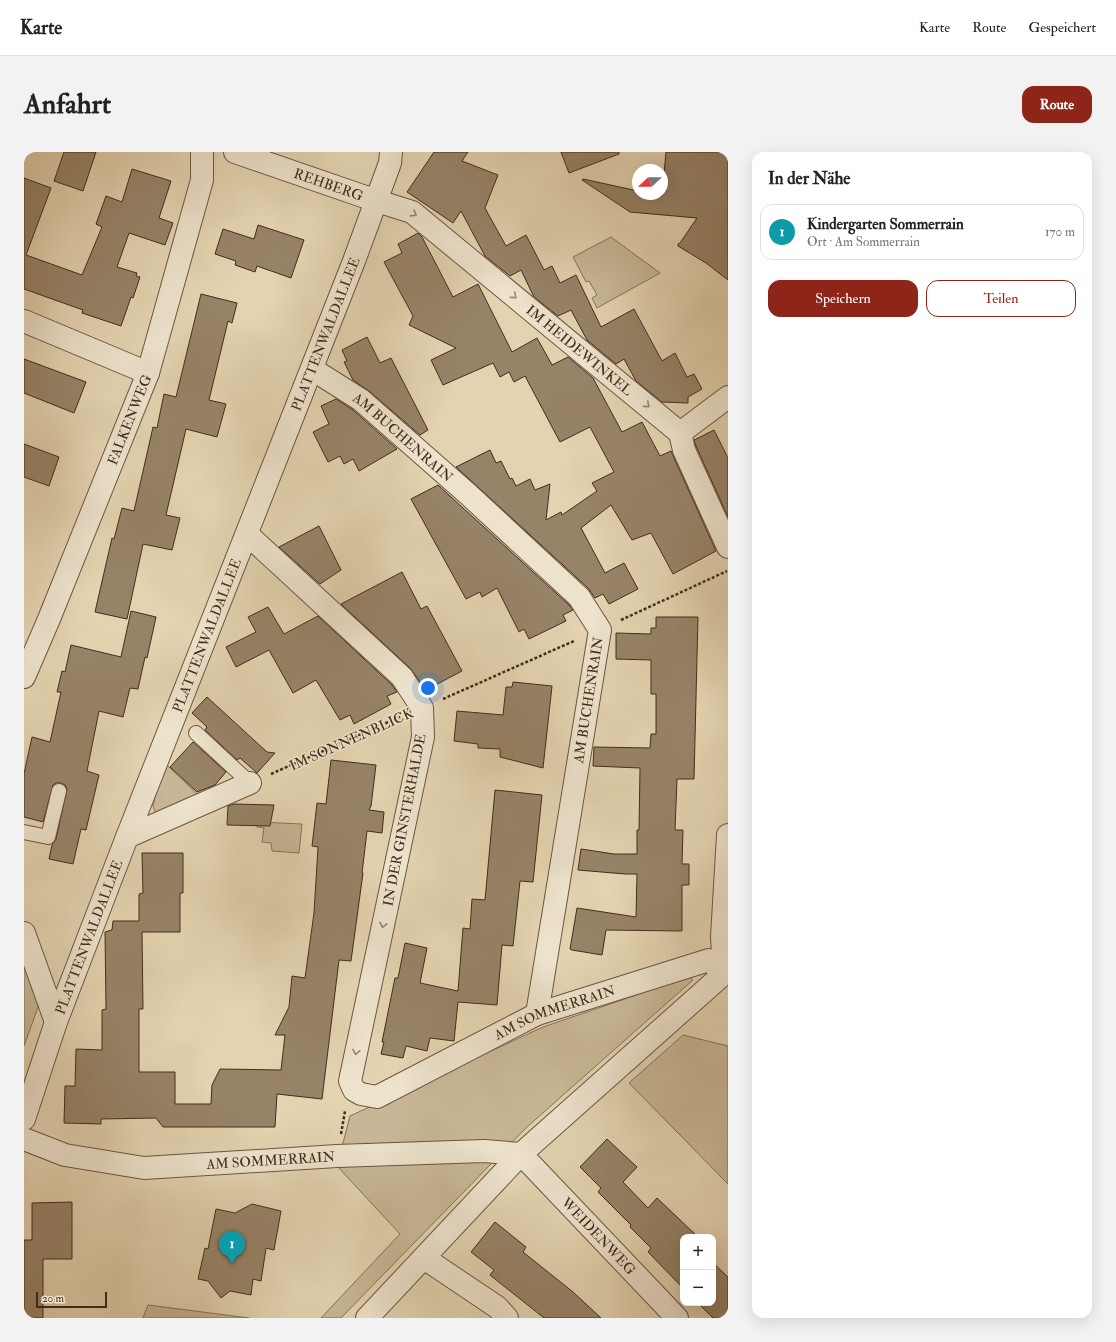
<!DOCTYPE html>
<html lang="de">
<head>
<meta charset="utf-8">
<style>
  body { margin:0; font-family:"IM FELL Double Pica",serif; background:#f2f2f2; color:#222 }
  .controls { position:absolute; right:12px; bottom:12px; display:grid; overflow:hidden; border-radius:8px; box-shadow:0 4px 16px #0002 }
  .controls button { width:36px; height:36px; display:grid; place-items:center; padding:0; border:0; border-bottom:1px solid #e0e0e0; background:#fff; color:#222; font:20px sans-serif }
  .compass { position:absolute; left:608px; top:12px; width:36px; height:36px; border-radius:50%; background:#fff; box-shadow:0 4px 16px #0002; rotate:248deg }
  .scale { position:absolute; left:12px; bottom:10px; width:71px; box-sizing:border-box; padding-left:4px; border:2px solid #442c19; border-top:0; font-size:11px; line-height:14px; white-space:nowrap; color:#442c19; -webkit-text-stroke:3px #ede2cc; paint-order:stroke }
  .you { position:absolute; left:404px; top:536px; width:14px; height:14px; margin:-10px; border:3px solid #fff; border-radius:50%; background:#1a73e8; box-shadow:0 0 0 6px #1a73e833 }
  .badge { display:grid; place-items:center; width:26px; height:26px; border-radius:50%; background:#8f2418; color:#fff; font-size:13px; font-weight:700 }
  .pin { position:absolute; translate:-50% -33px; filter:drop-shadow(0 1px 2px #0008) }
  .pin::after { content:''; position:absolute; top:21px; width:14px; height:12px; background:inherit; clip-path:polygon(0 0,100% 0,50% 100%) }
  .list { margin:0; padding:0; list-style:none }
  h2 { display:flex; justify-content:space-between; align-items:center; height:52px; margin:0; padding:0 16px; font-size:17px }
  h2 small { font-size:13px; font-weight:400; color:#767676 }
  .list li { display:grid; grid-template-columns:26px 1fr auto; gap:12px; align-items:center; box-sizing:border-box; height:56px; margin:0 8px 8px; padding:0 8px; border:1px solid #e0e0e0; border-radius:12px }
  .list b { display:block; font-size:15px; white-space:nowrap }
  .list p { margin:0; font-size:13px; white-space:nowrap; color:#767676 }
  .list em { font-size:13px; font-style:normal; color:#767676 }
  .actions { display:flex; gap:8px; padding:12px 16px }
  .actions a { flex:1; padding:9px 0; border:1px solid #8f2418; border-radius:12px; text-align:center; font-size:14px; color:#8f2418 }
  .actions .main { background:#8f2418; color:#fff }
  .map { position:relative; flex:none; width:704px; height:1166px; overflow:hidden; border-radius:12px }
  header { display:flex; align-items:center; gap:24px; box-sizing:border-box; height:56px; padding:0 20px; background:#fff; border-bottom:1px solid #e0e0e0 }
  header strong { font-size:19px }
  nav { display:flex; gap:22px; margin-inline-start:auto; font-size:14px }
  .intro { display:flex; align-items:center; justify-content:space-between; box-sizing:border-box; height:96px; padding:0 24px }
  h1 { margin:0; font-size:28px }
  .button { padding:10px 18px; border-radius:12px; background:#8f2418; color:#fff; font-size:14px; font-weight:700 }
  main { display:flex; gap:24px; padding:0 24px }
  aside { flex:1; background:#fff; border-radius:12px; box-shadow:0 4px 16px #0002 }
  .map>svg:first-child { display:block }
  .green { fill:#c8b796; stroke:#867258 }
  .building { fill:#978368; stroke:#442c19 }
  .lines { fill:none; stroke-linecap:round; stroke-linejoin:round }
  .service-casing { stroke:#6c563f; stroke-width:16 }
  .minor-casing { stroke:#6c563f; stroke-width:24 }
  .path { stroke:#442c19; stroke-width:2.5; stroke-dasharray:3 2; stroke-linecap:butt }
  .service { stroke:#ede2cc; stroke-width:14 }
  .minor { stroke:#ede2cc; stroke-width:22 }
  .oneway { stroke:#988772 }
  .labels { text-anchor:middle; stroke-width:3; stroke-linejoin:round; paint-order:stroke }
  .street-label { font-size:14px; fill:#442c19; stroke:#ede2cc }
</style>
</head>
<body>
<header>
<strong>Karte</strong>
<nav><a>Karte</a><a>Route</a><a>Gespeichert</a></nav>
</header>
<div class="intro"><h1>Anfahrt</h1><a class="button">Route</a></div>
<main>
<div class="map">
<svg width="704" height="1166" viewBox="0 0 704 1166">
  <rect width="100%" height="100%" fill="#e3d3b0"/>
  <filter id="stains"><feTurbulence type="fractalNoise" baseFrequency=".005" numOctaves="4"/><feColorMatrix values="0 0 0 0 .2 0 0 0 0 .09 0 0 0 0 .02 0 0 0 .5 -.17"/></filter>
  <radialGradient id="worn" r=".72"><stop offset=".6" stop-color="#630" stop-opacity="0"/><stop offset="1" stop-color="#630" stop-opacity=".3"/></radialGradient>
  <!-- green -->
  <g class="green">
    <polygon points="587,85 636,121 573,156 568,146 573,143 565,129 562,130 549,105"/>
    <polygon points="143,613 175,644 132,662 129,654 132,641"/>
    <polygon points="234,670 278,672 275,701 248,699 247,691 238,690 240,676 233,675"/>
    <polygon points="0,797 18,844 0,894"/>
    <polygon points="665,825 669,828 503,975 317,1166 297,1166 376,1082 313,1014 326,964 519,875"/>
    <polygon points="659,883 704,894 704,1032 605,931"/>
    <polygon points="124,1153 225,1166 119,1166"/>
  </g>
  <!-- building -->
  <g class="building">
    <polygon points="40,0 72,0 59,39 30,29"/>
    <polygon points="410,0 444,0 438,9 474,23 461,56 482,94 502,83 520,118 528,114 536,131 552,123 577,175 610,157 638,209 651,201 663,225 670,222 678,237 664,245 664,251 638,250 612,229 600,207 592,212 563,188 547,158 534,164 510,145 497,118 486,124 461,104 437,59 429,71 383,40"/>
    <polygon points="537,0 595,0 595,2 545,21"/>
    <polygon points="642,0 704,0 704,128 682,111 654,94 654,92 656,91 673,66 606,60 558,28 559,27 614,39 614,42 627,42 638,44"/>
    <polygon points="108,17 147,29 135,66 149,71 141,93 105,81 93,115 113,121 112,124 116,125 109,146 107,145 97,174 58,161 59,158 0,137 0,26 27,36 2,103 58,123 78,75 72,72 82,44 98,50"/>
    <polygon points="234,73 280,88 267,126 233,114 231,120 211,113 212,109 191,102 199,77 230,87"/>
    <polygon points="394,81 398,85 429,145 454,132 488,200 513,186 528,213 544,205 569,226 598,280 618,270 636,304 647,299 692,399 649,422 627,381 608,388 587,353 557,376 581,421 600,411 614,437 585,452 579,442 571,446 564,436 432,315 466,298 472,311 477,309 486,327 488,326 492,334 506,327 511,338 526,332 522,368 537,360 538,363 573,339 568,331 590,320 566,275 536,290 501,224 490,230 485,220 476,225 469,211 419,233 407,208 432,196 385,173 389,164 360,110 378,101 374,92"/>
    <polygon points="177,142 213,151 208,171 204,169 185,248 202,252 193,285 162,277 142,363 156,366 148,398 119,392 103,467 71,460 88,386 90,387 98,356 110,359 129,275 133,276 140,242 152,245"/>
    <polygon points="343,185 356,211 367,206 404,278 396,283 345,239 329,228 320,210 323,209 318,198"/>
    <polygon points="0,207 62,230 50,261 0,241"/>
    <polygon points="312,247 329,258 373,297 335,319 329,307 320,312 316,304 304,310 289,280 305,272 297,254"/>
    <polygon points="690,278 704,306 704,365 672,294 670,288"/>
    <polygon points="0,292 35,305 25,334 0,325"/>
    <polygon points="414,333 545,453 549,458 539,463 542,469 505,487 500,477 495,480 473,436 458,445 456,440 442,447 387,347"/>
    <polygon points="295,374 317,418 296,432 255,395"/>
    <polygon points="378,420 397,457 403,454 438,519 402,538 386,516 317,452"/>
    <polygon points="244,455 260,482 294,464 368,533 373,540 363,544 367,552 330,572 326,563 316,568 292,528 269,541 245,498 212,515 202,495 232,480 224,465"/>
    <polygon points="107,459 132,465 123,506 121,505 114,537 106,536 99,565 75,559 63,619 75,623 62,678 57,677 49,712 25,707 28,693 32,687 43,637 41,633 37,631 32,631 29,633 19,670 0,665 0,622 8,585 26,590 37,540 33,540 38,519 41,520 47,493 97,505"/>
    <polygon points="632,465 674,465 670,627 653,627 651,678 659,678 658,712 665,712 665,733 658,733 658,779 582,778 578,803 548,798 546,797 553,756 612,765 613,722 601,722 554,718 557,697 590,702 613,702 613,678 615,678 616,616 569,614 570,595 626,596 627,582 632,582 632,542 627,542 627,508 592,507 592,481 627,482 627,476 632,476"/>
    <polygon points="489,530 528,534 519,616 476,605 476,597 454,596 454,592 430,589 433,559 479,563 482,535 488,535"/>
    <polygon points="183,545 243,600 251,601 233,621 216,606 213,608 181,578 183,575 168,561"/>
    <polygon points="169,590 202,620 191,633 173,640 146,615"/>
    <polygon points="307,608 352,613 347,654 345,658 360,660 358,681 343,679 338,721 339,721 327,809 315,808 298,947 253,942 251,975 139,975 132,966 77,967 77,972 40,971 41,934 51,934 52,897 78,898 78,858 82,857 81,780 88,778 89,769 115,769 115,742 119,741 118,701 159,701 159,741 156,741 156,780 118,780 119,857 115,857 115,920 151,920 151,952 187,952 188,933 196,917 257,918 261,883 251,883 265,855 268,824 281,826 290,761 294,695 288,694 293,651 302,652"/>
    <polygon points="471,638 518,643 509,730 496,729 489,794 478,793 473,853 434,850 430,889 406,886 403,899 382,894 379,906 357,902 360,890 358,890 371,826 374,826 381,791 403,796 396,831 434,839 439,776 446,777 448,747 461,748"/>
    <polygon points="210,652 250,653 246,674 203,673 204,654"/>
    <polygon points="583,987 613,1015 599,1030 624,1056 633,1046 674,1085 659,1085 659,1136 624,1100 627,1096 606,1075 607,1073 574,1040 577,1036 556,1015"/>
    <polygon points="48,1050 48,1107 19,1107 19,1166 0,1166 0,1088 8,1088 8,1051"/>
    <polygon points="228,1052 257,1059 250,1098 242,1096 237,1129 229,1127 227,1143 206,1139 197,1146 184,1129 174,1127 181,1096 184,1097 192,1057 211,1061"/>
    <polygon points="471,1070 502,1095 499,1100 549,1140 577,1166 520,1166 466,1123 470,1118 447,1100"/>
    <polygon points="689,1111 704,1125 704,1166 689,1166 674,1151 689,1151"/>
  </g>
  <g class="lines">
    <defs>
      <g id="service">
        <polyline points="172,581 226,631"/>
        <polyline points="0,680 24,685 35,639"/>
      </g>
      <g id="minor">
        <path id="s1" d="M211 0 353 49 388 60 656 281 660 298 704 395"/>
        <polyline points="0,169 124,221"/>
        <path id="s2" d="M288 217 337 248 445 343 555 445 576 478 513 862"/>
        <polyline points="656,281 704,245"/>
        <path id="s3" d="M223 382 378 525 398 556 399 585 326 929 330 938 337 942 353 945 513 862 685 808 700 821"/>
        <path id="s4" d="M0 525 25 467 124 221 178 28V0"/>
        <polyline points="103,685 226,631"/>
        <polyline points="0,781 32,870"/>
        <polyline points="700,821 698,785 704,683"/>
        <path id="s5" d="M0 967 32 870 103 685 330 109 366 11 367 0"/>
        <path id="s6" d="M0 987 41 1003 120 1016 313 1004 460 999 497 1002"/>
        <path id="s7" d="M497 1002 653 1166"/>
        <polyline points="400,1106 473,1155 483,1166"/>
        <polyline points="343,1166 497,1002 704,818"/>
      </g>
    </defs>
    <!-- service casing -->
    <use href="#service" class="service-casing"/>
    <!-- minor casing -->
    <use href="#minor" class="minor-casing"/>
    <!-- path -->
    <g class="path">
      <polyline points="597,468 703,419"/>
      <polyline points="419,547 550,489"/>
      <polyline points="247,622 376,565"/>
      <polyline points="317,982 321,959"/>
    </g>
    <!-- service -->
    <use href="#service" class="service"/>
    <!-- minor -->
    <use href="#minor" class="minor"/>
  </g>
  <!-- one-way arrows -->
  <defs><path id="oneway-chevron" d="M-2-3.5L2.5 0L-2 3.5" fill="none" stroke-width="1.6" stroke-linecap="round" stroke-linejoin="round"/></defs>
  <g class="oneway">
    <use href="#oneway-chevron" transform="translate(390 62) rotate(32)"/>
    <use href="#oneway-chevron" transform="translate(490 144) rotate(40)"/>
    <use href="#oneway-chevron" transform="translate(623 253) rotate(40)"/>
    <use href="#oneway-chevron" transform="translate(359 773) rotate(102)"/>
    <use href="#oneway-chevron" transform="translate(332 900) rotate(102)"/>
  </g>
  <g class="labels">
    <!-- street labels -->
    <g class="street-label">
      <text dy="5" stroke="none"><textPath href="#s1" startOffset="99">REHBERG</textPath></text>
      <text dy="5" stroke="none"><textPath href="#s5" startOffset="841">PLATTENWALDALLEE</textPath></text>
      <text dy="5" stroke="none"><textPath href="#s1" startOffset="404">IM HEIDEWINKEL</textPath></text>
      <text dy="5" stroke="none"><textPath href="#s4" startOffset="278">FALKENWEG</textPath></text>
      <text dy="5" stroke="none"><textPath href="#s2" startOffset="114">AM BUCHENRAIN</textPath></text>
      <text dy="5" stroke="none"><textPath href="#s5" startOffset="517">PLATTENWALDALLEE</textPath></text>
      <text transform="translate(564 548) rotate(-81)" y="5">AM BUCHENRAIN</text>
      <text transform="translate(327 587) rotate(-24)" y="5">IM SONNENBLICK</text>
      <text transform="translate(380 668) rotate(-79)" y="5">IN DER GINSTERHALDE</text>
      <text dy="5" stroke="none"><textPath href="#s5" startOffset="193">PLATTENWALDALLEE</textPath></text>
      <text dy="5" stroke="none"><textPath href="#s3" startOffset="860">AM SOMMERRAIN</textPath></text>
      <text dy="5" stroke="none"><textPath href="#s6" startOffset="251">AM SOMMERRAIN</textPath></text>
      <text dy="5" stroke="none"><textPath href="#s7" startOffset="113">WEIDENWEG</textPath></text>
    </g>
  </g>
  <rect width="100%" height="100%" filter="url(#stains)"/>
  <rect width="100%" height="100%" fill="url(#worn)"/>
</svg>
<div class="controls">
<button>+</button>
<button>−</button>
</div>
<svg class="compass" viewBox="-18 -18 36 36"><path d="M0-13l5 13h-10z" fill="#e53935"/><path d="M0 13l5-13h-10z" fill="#767676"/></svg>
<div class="scale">20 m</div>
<div class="you"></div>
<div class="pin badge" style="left:208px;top:1112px;background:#0f9aa8">1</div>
</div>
<aside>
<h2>In der Nähe<small></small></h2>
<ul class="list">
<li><span class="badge" style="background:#0f9aa8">1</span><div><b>Kindergarten Sommerrain</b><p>Ort · Am Sommerrain</p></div><em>170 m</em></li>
</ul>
<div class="actions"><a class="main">Speichern</a><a>Teilen</a></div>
</aside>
</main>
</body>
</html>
